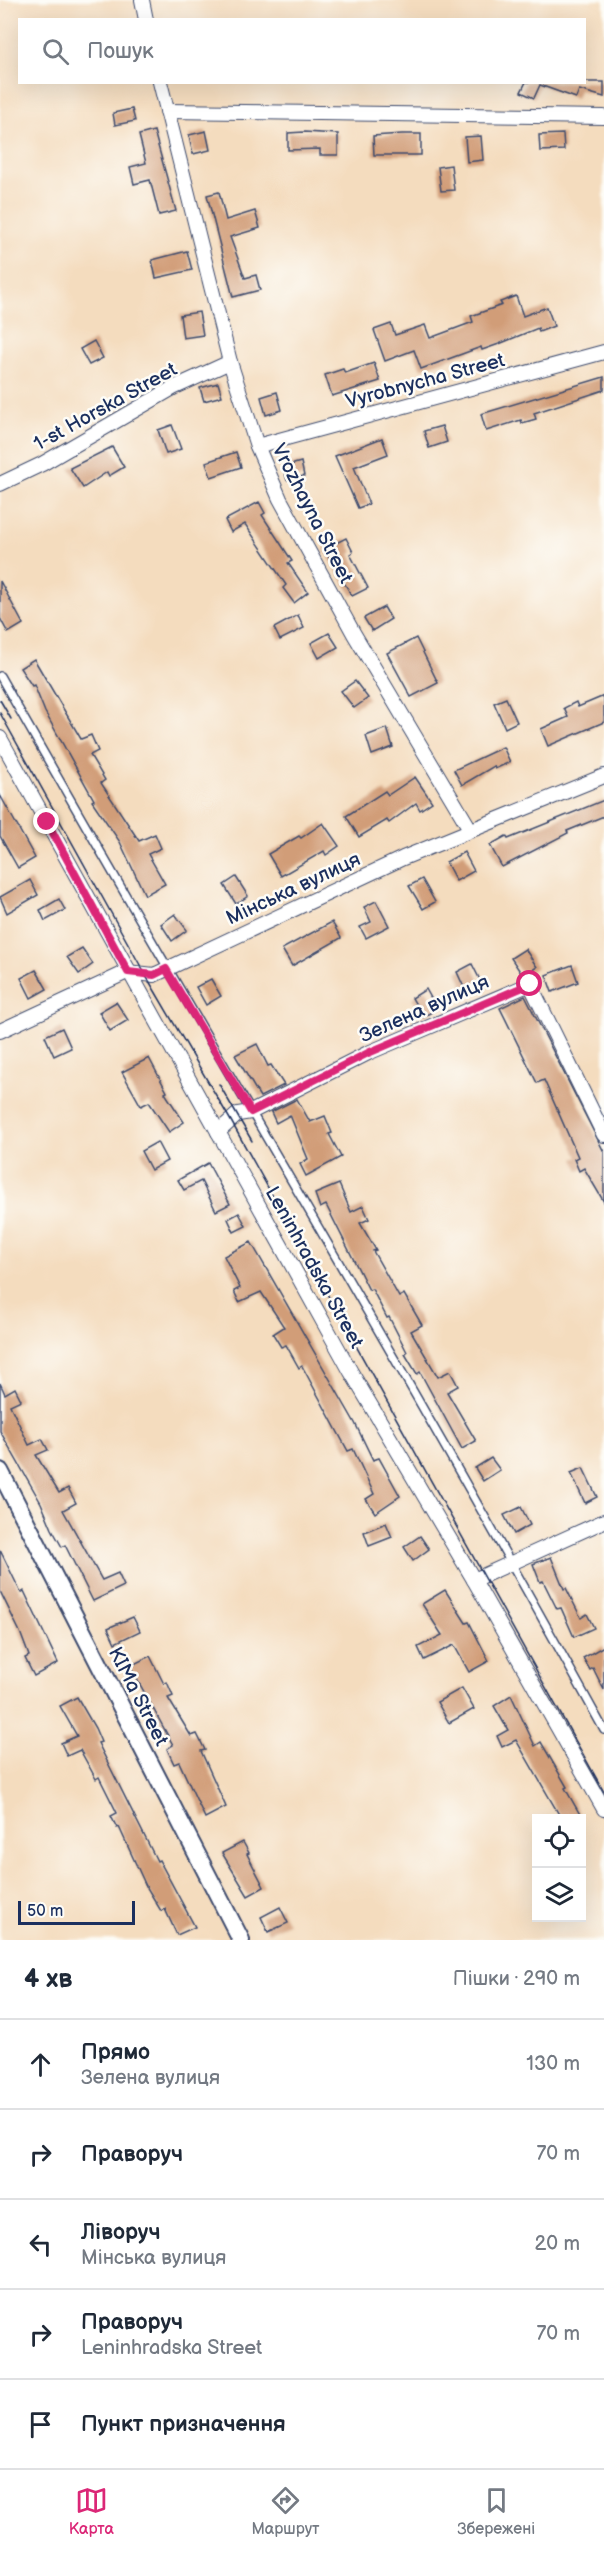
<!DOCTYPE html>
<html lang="uk">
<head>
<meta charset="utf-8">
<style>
  body { margin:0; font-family:"Balsamiq Sans",sans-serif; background:#f2f2f3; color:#1f2937 }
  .controls { position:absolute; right:18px; bottom:18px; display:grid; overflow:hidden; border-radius:0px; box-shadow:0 6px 24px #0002 }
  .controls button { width:54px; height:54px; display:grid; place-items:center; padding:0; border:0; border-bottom:2px solid #e0e1e3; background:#fff; color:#1f2937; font:30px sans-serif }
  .scale { position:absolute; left:18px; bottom:15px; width:117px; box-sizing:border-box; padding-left:6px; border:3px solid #1b2f5e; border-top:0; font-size:16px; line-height:21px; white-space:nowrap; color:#1b2f5e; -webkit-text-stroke:4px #fdfcf7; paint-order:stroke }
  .stop { position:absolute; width:18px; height:18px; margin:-14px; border:4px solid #db2777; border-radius:50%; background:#fff }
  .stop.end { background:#db2777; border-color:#fff; box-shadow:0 2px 6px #0008 }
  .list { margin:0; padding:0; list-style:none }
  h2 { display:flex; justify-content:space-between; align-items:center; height:78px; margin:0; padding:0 24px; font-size:26px }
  h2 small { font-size:20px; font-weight:400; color:#747a83 }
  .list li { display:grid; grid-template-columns:39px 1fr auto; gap:18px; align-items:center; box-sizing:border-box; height:90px; padding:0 24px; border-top:2px solid #e0e1e3 }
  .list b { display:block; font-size:22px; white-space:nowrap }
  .list p { margin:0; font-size:20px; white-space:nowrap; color:#747a83 }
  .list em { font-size:20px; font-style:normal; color:#747a83 }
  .icon { flex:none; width:33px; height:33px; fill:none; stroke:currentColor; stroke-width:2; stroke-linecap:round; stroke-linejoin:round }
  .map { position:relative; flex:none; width:604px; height:1940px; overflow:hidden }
  .search { position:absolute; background:#fff; box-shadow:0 6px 24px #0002; left:18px; right:18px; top:18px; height:66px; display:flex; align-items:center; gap:15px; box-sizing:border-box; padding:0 21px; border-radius:0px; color:#747a83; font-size:22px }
  .sheet { height:528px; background:#fff }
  nav { display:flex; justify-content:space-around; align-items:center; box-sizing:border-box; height:84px; border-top:2px solid #e0e1e3; background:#fff; font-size:16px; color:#747a83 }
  nav a { display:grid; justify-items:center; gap:3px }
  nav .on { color:#db2777 }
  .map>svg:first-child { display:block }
  .building { fill:#d19d78 }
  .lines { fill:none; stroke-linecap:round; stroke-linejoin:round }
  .service-casing { stroke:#3c496c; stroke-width:10 }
  .minor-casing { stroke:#3c496c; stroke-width:16 }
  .tertiary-casing { stroke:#3c496c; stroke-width:20 }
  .service { stroke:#fff; stroke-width:7 }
  .minor { stroke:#fff; stroke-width:14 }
  .tertiary { stroke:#fff; stroke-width:16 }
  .tram { stroke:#1b2f5e; stroke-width:1.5 }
  .route { stroke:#db2777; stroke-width:8 }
  .labels { text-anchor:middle; stroke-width:5; stroke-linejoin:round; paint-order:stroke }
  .street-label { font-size:20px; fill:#1b2f5e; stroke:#fdfcf7 }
</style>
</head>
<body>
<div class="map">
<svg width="604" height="1940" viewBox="0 0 604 1940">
  <rect width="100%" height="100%" fill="#fdfcf7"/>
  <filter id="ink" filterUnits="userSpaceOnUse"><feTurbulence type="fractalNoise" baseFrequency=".0167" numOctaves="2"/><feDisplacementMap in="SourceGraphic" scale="12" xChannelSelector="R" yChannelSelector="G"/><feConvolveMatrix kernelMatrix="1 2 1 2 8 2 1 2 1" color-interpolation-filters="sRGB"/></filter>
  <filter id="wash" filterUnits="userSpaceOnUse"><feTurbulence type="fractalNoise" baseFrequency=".008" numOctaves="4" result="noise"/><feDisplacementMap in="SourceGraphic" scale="24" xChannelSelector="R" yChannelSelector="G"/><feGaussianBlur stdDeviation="1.35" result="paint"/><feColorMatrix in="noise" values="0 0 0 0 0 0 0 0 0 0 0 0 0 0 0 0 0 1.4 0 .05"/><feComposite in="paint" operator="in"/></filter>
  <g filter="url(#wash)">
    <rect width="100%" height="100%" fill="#f4dcbe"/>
    <g id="blocks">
      <!-- building -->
      <g class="building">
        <polygon points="526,82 604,82 604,97 579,90 576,98 540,85 534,98 521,92"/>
        <polygon points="132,109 135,121 115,125 113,113"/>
        <polygon points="154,131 176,211 159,215 150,180 134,184 130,167 146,163 139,135"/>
        <polygon points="206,131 210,150 193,154 189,135"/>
        <polygon points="304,132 338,134 338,155 320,155 320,149 288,150 288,133"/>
        <polygon points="402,134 421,134 421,155 374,155 373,136"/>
        <polygon points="563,134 564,150 540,151 539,135"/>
        <polygon points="481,136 483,160 467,162 465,137"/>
        <polygon points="451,165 454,190 441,191 438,167"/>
        <polygon points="219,192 226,220 255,211 260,228 230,237 245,278 256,275 260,290 233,297 207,195"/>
        <polygon points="187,251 192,270 156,278 152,260"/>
        <polygon points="516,296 523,316 547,307 554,326 539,332 538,328 499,344 482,350 481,347 421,369 414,350 385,361 374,330 391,324 395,335 425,325 430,338 473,322 471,316 502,305 500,302"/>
        <polygon points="199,312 203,335 183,338 180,315"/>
        <polygon points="94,341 103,358 89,365 80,349"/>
        <polygon points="374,363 380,381 332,396 325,375 343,369 345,373"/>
        <polygon points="604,377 604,390 534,413 536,419 522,423 521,420 486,431 481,414"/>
        <polygon points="218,383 222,396 204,401 200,388"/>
        <polygon points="277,392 282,410 266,415 261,397"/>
        <polygon points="172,425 181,449 166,454 158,430"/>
        <polygon points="442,426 447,442 429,448 424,431"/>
        <polygon points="382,438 388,454 354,467 369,504 358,508 335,456"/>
        <polygon points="112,447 124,467 109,476 107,472 83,488 70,468"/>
        <polygon points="236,452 241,467 211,477 206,462"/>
        <polygon points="301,462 304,476 287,480 283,467"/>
        <polygon points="259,502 265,513 262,515 292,561 288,563 308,592 294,603 283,588 286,585 245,524 231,532 225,520"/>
        <polygon points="346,538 353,552 350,554 368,588 352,596 324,549"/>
        <polygon points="0,581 23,624 8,633 0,618"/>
        <polygon points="384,607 391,619 372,631 364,618"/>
        <polygon points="298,615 304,628 280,640 274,628"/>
        <polygon points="329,633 338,647 319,658 311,643"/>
        <polygon points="416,638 438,683 411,697 387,653"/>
        <polygon points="34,659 81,739 91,735 98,751 90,755 105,780 101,783 139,841 155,834 161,848 148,854 165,884 145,895 120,842 92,801 94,800 45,712 34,685 32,686 20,668"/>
        <polygon points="355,681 368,698 354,708 341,691"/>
        <polygon points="604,696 604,722 548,746 541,729 568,717 564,708 576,702 578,707"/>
        <polygon points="506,698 517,722 505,728 494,703"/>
        <polygon points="387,728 393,747 372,755 366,736"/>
        <polygon points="503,747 510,762 495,769 494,766 462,785 454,770"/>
        <polygon points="415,777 432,802 420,810 416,803 389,823 387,820 359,837 346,816 385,791 388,795"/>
        <polygon points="0,795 35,858 18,868 0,836"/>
        <polygon points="604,800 604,816 567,831 568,833 502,867 490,845 506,836 508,839"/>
        <polygon points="323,823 339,846 326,855 324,851 281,876 268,854 299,836 301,838"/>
        <polygon points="464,852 474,871 456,881 446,862"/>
        <polygon points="236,877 248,896 236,904 224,885"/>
        <polygon points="422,879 435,902 423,909 409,886"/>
        <polygon points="30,880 38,895 7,913 0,897"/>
        <polygon points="59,899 65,910 45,921 40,910"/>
        <polygon points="376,901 389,926 366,938 360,927 371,922 364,907"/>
        <polygon points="175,914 187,930 172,941 161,924"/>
        <polygon points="332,922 341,938 292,966 282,949"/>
        <polygon points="82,948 93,964 79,974 67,957"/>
        <polygon points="525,949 537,967 523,976 511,958"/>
        <polygon points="472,964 483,986 467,994 457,972"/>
        <polygon points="572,965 578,982 552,992 546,975"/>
        <polygon points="36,970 47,989 31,998 21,978"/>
        <polygon points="211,979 221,996 206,1005 196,987"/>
        <polygon points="426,989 437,1009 423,1017 412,998"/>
        <polygon points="525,996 604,1152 604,1202 584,1168 579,1171 574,1159 578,1157 544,1080 537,1083 500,1008"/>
        <polygon points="116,1002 128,1020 110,1031 99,1012"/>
        <polygon points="62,1028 71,1048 54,1056 45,1036"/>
        <polygon points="257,1044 268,1066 271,1065 284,1085 260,1097 235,1055"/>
        <polygon points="149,1058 167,1092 165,1093 184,1122 169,1132 149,1102 141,1106 122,1072"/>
        <polygon points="297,1099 310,1122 325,1116 332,1133 329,1134 341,1157 306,1176 300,1164 308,1159 290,1115 276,1123 271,1112"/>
        <polygon points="157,1142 167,1161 151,1170 141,1151"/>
        <polygon points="208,1163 230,1204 216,1211 201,1181 184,1190 178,1180"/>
        <polygon points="339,1184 351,1212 363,1206 369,1219 360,1223 376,1250 373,1251 399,1297 404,1294 422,1325 411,1331 438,1377 450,1371 458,1386 447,1392 476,1441 462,1449 420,1372 417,1374 405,1354 407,1352 389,1317 387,1318 372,1289 369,1290 326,1205 320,1208 315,1194"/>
        <polygon points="239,1213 246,1226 234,1232 228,1219"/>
        <polygon points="251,1242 355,1423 373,1460 379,1458 400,1496 375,1513 366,1499 374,1494 353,1449 348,1451 302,1366 299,1368 286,1345 281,1347 273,1334 284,1327 261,1292 239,1302 234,1291 240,1288 224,1256"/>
        <polygon points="0,1383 5,1394 15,1388 21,1400 10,1405 29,1445 42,1439 48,1450 36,1455 59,1493 68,1488 76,1503 63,1510 102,1580 118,1573 124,1586 93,1601 65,1545 62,1547 52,1529 41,1503 0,1431"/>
        <polygon points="491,1458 500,1470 483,1481 475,1468"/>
        <polygon points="583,1468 597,1497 585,1503 571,1473"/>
        <polygon points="521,1507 530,1525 514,1534 504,1515"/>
        <polygon points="386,1523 392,1537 369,1546 364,1532"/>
        <polygon points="420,1536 429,1549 413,1561 404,1547"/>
        <polygon points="0,1550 21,1593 24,1591 58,1663 34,1676 25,1658 29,1656 20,1632 0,1591"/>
        <polygon points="551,1557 564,1589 566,1588 581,1618 587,1614 594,1628 574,1637 561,1608 557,1609 543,1581 540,1582 533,1564"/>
        <polygon points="445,1590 466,1623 469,1622 489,1661 469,1672 454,1645 424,1660 418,1647 442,1635 422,1604"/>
        <polygon points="133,1617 140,1631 115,1643 108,1628"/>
        <polygon points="604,1646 604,1690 593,1668 590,1670 583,1658"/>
        <polygon points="150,1656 164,1684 167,1682 173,1696 168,1698 191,1736 197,1734 205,1750 201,1751 226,1807 205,1818 179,1762 174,1764 167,1749 173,1745 130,1666"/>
        <polygon points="462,1688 474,1709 449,1723 437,1702"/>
        <polygon points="511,1695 535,1746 541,1742 567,1787 565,1788 582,1818 561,1818 516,1740 502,1747 497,1736 508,1730 494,1706"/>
        <polygon points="77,1697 95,1728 101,1742 98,1743 157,1861 159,1860 195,1927 177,1935 165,1909 161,1911 146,1886 119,1827 117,1828 111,1816 117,1813 99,1777 96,1779 80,1750 67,1756 61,1743 77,1736 60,1706"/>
        <polygon points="243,1842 249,1853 247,1854 264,1887 248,1896 222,1853"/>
        <polygon points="280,1907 288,1923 268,1932 261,1917"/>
      </g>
    </g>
  </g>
  <g filter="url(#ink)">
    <use href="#blocks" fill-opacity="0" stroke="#3c496c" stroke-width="1.5"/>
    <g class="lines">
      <defs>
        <path id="service" d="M0 676C200 1029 409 1375 604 1730"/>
        <g id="minor">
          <polyline points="142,0 146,20"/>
          <polyline points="160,82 230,362 257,446 280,499 354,634 470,829"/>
          <polyline points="167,111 604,117"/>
          <polyline points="257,446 604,352"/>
          <polyline points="0,484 42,464 173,388 230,362"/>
          <polyline points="0,738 351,1372 474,1580 604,1809"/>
          <polyline points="0,1031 127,972 154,975 403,858 604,776"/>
          <polyline points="218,1132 238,1114 251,1112 368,1053 530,984 604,1135"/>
          <polyline points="474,1580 604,1521"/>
        </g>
        <polyline id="tertiary" points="0,1471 241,1940"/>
      </defs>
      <!-- service casing -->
      <use href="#service" class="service-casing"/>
      <!-- minor casing -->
      <use href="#minor" class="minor-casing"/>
      <!-- tertiary casing -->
      <use href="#tertiary" class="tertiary-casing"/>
      <!-- service -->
      <use href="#service" class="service"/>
      <!-- minor -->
      <use href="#minor" class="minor"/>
      <!-- tertiary -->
      <use href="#tertiary" class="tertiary"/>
      <!-- tram -->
      <g class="tram">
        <polyline points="0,700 11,719"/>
        <polyline points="0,713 145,974 231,1121 604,1792"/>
        <polyline points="219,1084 252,1141"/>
      </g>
    </g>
  </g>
  <g class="lines" filter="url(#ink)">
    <!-- route -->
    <polyline class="route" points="47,822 128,972 154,975 166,969 251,1112 368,1053 530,984"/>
  </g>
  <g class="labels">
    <!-- street labels -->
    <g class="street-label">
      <text transform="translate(425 380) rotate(-15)" y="7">Vyrobnycha Street</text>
      <text transform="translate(105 406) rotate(-29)" y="7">1-st Horska Street</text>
      <text transform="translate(313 513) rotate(63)" y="7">Vrozhayna Street</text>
      <text transform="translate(293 888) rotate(-25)" y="7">Мінська вулиця</text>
      <text transform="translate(424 1008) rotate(-24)" y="7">Зелена вулиця</text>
      <text transform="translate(315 1267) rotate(61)" y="7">Leninhradska Street</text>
      <text transform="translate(139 1696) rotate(63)" y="7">KIMa Street</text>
    </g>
  </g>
</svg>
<div class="controls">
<button><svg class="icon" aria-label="locate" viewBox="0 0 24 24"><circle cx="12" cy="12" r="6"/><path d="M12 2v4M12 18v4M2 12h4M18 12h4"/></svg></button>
<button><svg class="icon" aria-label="layers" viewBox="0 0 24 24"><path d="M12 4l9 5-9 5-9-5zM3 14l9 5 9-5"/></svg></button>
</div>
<div class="scale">50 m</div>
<div class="stop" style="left:530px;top:984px"></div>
<div class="stop end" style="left:47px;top:822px"></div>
<div class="search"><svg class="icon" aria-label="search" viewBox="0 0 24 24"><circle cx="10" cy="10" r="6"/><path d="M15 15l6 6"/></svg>Пошук</div>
</div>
<section class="sheet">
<h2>4 хв<small>Пішки · 290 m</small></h2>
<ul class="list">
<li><svg class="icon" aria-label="ahead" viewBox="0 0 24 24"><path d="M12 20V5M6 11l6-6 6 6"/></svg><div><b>Прямо</b><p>Зелена вулиця</p></div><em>130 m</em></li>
<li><svg class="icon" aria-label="right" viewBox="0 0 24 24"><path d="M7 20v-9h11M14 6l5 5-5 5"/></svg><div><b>Праворуч</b></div><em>70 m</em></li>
<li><svg class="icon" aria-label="left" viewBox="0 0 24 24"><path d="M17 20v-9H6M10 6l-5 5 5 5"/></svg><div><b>Ліворуч</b><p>Мінська вулиця</p></div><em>20 m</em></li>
<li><svg class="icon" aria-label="right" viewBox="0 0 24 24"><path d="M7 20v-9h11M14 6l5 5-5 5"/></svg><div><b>Праворуч</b><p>Leninhradska Street</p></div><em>70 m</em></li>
<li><svg class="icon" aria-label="arrive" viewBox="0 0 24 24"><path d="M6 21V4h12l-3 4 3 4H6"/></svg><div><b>Пункт призначення</b></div></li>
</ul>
</section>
<nav>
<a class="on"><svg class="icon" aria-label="map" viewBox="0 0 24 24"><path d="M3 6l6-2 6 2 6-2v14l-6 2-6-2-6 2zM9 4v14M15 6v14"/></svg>Карта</a>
<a><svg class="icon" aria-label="directions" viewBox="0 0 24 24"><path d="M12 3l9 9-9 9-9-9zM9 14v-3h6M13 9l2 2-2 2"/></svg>Маршрут</a>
<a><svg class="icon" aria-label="saved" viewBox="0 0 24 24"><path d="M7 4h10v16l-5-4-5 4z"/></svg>Збережені</a>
</nav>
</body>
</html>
